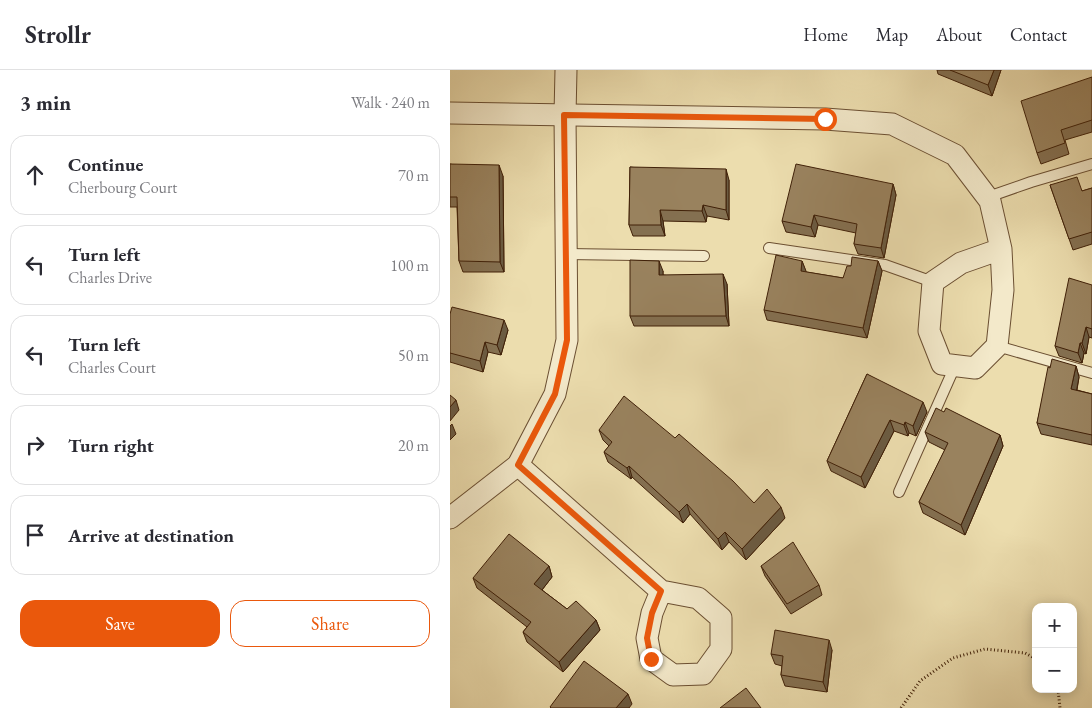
<!DOCTYPE html>
<html lang="en">
<head>
<meta charset="utf-8">
<style>
  body { margin:0; font-family:"EB Garamond",serif; background:#f2f2f3; color:#2b2b33 }
  .controls { position:absolute; right:15px; bottom:15px; display:grid; overflow:hidden; border-radius:10px; box-shadow:0 2px 12px #0003 }
  .controls button { width:45px; height:45px; display:grid; place-items:center; padding:0; border:0; border-bottom:1px solid #e1e1e2; background:#fff; color:#2b2b33; font:25px sans-serif }
  .stop { position:absolute; width:15px; height:15px; margin:-11px; border:4px solid #ea580c; border-radius:50%; background:#fff }
  .stop.end { background:#ea580c; border-color:#fff; box-shadow:0 1px 5px #0008 }
  .list { margin:0; padding:0; list-style:none }
  h2 { display:flex; justify-content:space-between; align-items:center; height:65px; margin:0; padding:0 20px; font-size:21px }
  h2 small { font-size:16px; font-weight:400; color:#7c7c81 }
  .list li { display:grid; grid-template-columns:32px 1fr auto; gap:15px; align-items:center; box-sizing:border-box; height:80px; margin:0 10px 10px; padding:0 10px; border:1px solid #e1e1e2; border-radius:15px }
  .list b { display:block; font-size:19px; white-space:nowrap }
  .list p { margin:0; font-size:16px; white-space:nowrap; color:#7c7c81 }
  .list em { font-size:16px; font-style:normal; color:#7c7c81 }
  .actions { display:flex; gap:10px; padding:15px 20px }
  .actions a { flex:1; padding:11px 0; border:1px solid #ea580c; border-radius:15px; text-align:center; font-size:18px; color:#ea580c }
  .actions .main { background:#ea580c; color:#fff }
  .icon { flex:none; width:28px; height:28px; fill:none; stroke:currentColor; stroke-width:2; stroke-linecap:round; stroke-linejoin:round }
  .map { position:relative; flex:none; width:642px; height:638px; overflow:hidden }
  header { display:flex; align-items:center; gap:30px; box-sizing:border-box; height:70px; padding:0 25px; background:#fff; border-bottom:1px solid #e1e1e2 }
  header strong { font-size:24px }
  nav { display:flex; gap:28px; margin-inline-start:auto; font-size:18px }
  main { display:flex }
  aside { flex:1; background:#fff }
  .map>svg:first-child { display:block }
  .lines { fill:none; stroke-linecap:round; stroke-linejoin:round }
  .lane-casing { stroke:#6b4f32; stroke-width:12 }
  .street-casing { stroke:#6b4f32; stroke-width:23 }
  .path { stroke:#402008; stroke-width:3; stroke-dasharray:1 2.5; stroke-linecap:butt }
  .lane { stroke:#f3e9ca; stroke-width:10 }
  .street { stroke:#f3e9ca; stroke-width:21 }
  .wall { fill:#847051; stroke:#402008 }
  .shaded-wall { fill:#6b5b42; stroke:#402008 }
  .building { fill:#99825e; stroke:#402008 }
  .route { stroke:#ea580c; stroke-width:6 }
</style>
</head>
<body>
<header>
<strong>Strollr</strong>
<nav><a>Home</a><a>Map</a><a>About</a><a>Contact</a></nav>
</header>
<main>
<aside>
<h2>3 min<small>Walk · 240 m</small></h2>
<ul class="list">
<li><svg class="icon" aria-label="ahead" viewBox="0 0 24 24"><path d="M12 20V5M6 11l6-6 6 6"/></svg><div><b>Continue</b><p>Cherbourg Court</p></div><em>70 m</em></li>
<li><svg class="icon" aria-label="left" viewBox="0 0 24 24"><path d="M17 20v-9H6M10 6l-5 5 5 5"/></svg><div><b>Turn left</b><p>Charles Drive</p></div><em>100 m</em></li>
<li><svg class="icon" aria-label="left" viewBox="0 0 24 24"><path d="M17 20v-9H6M10 6l-5 5 5 5"/></svg><div><b>Turn left</b><p>Charles Court</p></div><em>50 m</em></li>
<li><svg class="icon" aria-label="right" viewBox="0 0 24 24"><path d="M7 20v-9h11M14 6l5 5-5 5"/></svg><div><b>Turn right</b></div><em>20 m</em></li>
<li><svg class="icon" aria-label="arrive" viewBox="0 0 24 24"><path d="M6 21V4h12l-3 4 3 4H6"/></svg><div><b>Arrive at destination</b></div></li>
</ul>
<div class="actions"><a class="main">Save</a><a>Share</a></div>
</aside>
<div class="map">
<svg width="642" height="638" viewBox="0 0 642 638">
  <rect width="100%" height="100%" fill="#ecddae"/>
  <filter id="stains"><feTurbulence type="fractalNoise" baseFrequency=".004" numOctaves="4"/><feColorMatrix values="0 0 0 0 .2 0 0 0 0 .09 0 0 0 0 .02 0 0 0 .5 -.17"/></filter>
  <radialGradient id="worn" r=".72"><stop offset=".6" stop-color="#630" stop-opacity="0"/><stop offset="1" stop-color="#630" stop-opacity=".3"/></radialGradient>
  <g class="lines">
    <defs>
      <g id="lane">
        <polyline points="538,127 581,112 642,94"/>
        <polyline points="319,178 435,195 483,212"/>
        <polyline points="117,184 254,186"/>
        <polyline points="547,276 642,303"/>
        <polyline points="449,422 505,296"/>
      </g>
      <g id="street">
        <polyline points="0,43 375,49 442,54 505,85 540,131 551,179 553,220 547,276 525,298 492,294 479,261 483,212 511,193 551,179"/>
        <polyline points="68,395 211,521 248,528 271,548 271,579 253,604 223,605 201,589 197,568 202,543 211,521"/>
        <polyline points="0,448 68,395 105,324 117,270 115,45 116,0"/>
      </g>
    </defs>
    <!-- lane casing -->
    <use href="#lane" class="lane-casing"/>
    <!-- street casing -->
    <use href="#street" class="street-casing"/>
    <!-- path -->
    <g class="path">
      <polyline points="608,619 610,638"/>
      <polyline points="451,638 470,611 503,588 535,579 575,583 586,589"/>
    </g>
    <!-- lane -->
    <use href="#lane" class="lane"/>
    <!-- street -->
    <use href="#street" class="street"/>
  </g>
  <!-- wall -->
  <g class="wall">
    <polygon points="487,0 551,0 542,26 488,4"/>
    <polygon points="642,7 642,62 615,70 619,84 591,94 587,83"/>
    <polygon points="0,94 53,106 54,202 13,202 9,191 7,137 0,137"/>
    <polygon points="180,97 279,110 279,150 257,146 256,152 213,151 215,166 183,166 179,155"/>
    <polygon points="443,114 446,125 434,188 408,184 404,174 406,163 368,155 365,167 336,162 332,151"/>
    <polygon points="600,115 632,121 642,118 642,174 623,180"/>
    <polygon points="352,191 356,202 393,208 401,196 428,191 432,201 417,268 317,250 314,240"/>
    <polygon points="213,201 213,205 277,214 279,256 184,256 180,246"/>
    <polygon points="642,215 642,268 639,267 636,284 634,283 632,293 609,286 605,276"/>
    <polygon points="0,244 58,260 51,285 38,282 33,302 0,292"/>
    <polygon points="626,296 629,307 627,320 642,324 642,375 591,364 587,353 600,298"/>
    <polygon points="417,304 477,342 466,366 459,363 458,366 444,361 415,418 381,401 377,391"/>
    <polygon points="494,342 550,365 553,376 515,465 473,443 469,432 495,380 479,372 475,362"/>
    <polygon points="149,360 304,433 335,448 296,490 279,472 272,480 240,444 233,453 182,407 181,409 158,392 154,382 159,376 153,370"/>
    <polygon points="99,496 102,507 92,520 117,539 146,550 150,560 113,602 77,572 73,562 77,557 27,518 23,508"/>
    <polygon points="311,496 369,515 372,525 341,544 315,506"/>
    <polygon points="382,580 377,622 335,616 331,605 332,596 325,594 321,584"/>
  </g>
  <!-- shaded-wall -->
  <g class="shaded-wall">
    <polygon points="544,0 551,0 542,26 538,15"/>
    <polygon points="49,95 53,106 54,202 50,192"/>
    <polygon points="276,99 279,110 279,150 276,140"/>
    <polygon points="443,114 446,125 434,188 431,178"/>
    <polygon points="253,135 257,146 256,152 252,141"/>
    <polygon points="210,140 213,151 215,166 211,155"/>
    <polygon points="364,145 368,155 365,167 361,157"/>
    <polygon points="209,191 213,201 213,215 209,205"/>
    <polygon points="352,191 356,201 355,212 351,201"/>
    <polygon points="428,191 432,201 417,268 413,258"/>
    <polygon points="273,204 277,214 279,256 276,246"/>
    <polygon points="54,250 58,260 51,285 47,275"/>
    <polygon points="636,257 639,267 636,284 632,273"/>
    <polygon points="35,272 38,282 33,302 30,291"/>
    <polygon points="630,273 634,283 632,293 628,283"/>
    <polygon points="626,296 629,307 625,329 621,319"/>
    <polygon points="6,330 9,340 0,351 0,337"/>
    <polygon points="473,332 477,342 466,366 463,356"/>
    <polygon points="440,350 444,361 415,418 411,407"/>
    <polygon points="455,352 459,363 458,366 454,355"/>
    <polygon points="2,354 6,364 0,370 0,356"/>
    <polygon points="550,365 553,376 515,465 511,455"/>
    <polygon points="179,396 182,407 181,409 177,398"/>
    <polygon points="237,434 240,444 233,453 229,442"/>
    <polygon points="331,437 335,448 296,490 292,479"/>
    <polygon points="275,462 279,472 272,480 268,469"/>
    <polygon points="99,496 102,507 88,525 84,514"/>
    <polygon points="146,550 150,560 113,602 109,592"/>
    <polygon points="379,570 382,580 377,622 373,612"/>
    <polygon points="178,624 182,634 179,638 166,638"/>
  </g>
  <!-- building -->
  <g class="building">
    <polygon points="500,0 544,0 538,15"/>
    <polygon points="642,7 642,50 611,60 615,73 587,83 571,31"/>
    <polygon points="0,94 49,95 50,192 9,191 7,127 0,127"/>
    <polygon points="346,94 443,114 431,178 404,174 407,154 364,145 361,157 332,151"/>
    <polygon points="180,97 276,99 276,140 253,135 252,141 210,140 211,155 179,155"/>
    <polygon points="627,107 632,121 642,118 642,162 619,169 600,115"/>
    <polygon points="326,185 352,191 351,201 393,208 397,196 401,196 402,187 428,191 413,258 314,240"/>
    <polygon points="180,190 209,191 209,205 273,204 276,246 180,246"/>
    <polygon points="619,208 642,215 642,259 636,257 632,273 630,273 628,283 605,276"/>
    <polygon points="2,237 54,250 47,275 35,272 30,291 0,283 0,244"/>
    <polygon points="602,289 626,296 621,319 642,324 642,365 587,353 598,297 600,298"/>
    <polygon points="417,304 473,332 463,356 455,352 454,355 440,350 411,407 377,391"/>
    <polygon points="0,325 6,330 0,337"/>
    <polygon points="174,326 225,368 229,364 283,411 304,433 317,419 331,437 292,479 275,462 268,469 237,434 229,442 179,396 177,398 154,382 162,372 149,360"/>
    <polygon points="486,338 494,342 496,338 550,365 511,455 469,432 498,373 475,362"/>
    <polygon points="59,464 99,496 84,514 117,539 126,531 146,550 109,592 73,562 81,552 23,508"/>
    <polygon points="343,472 369,515 337,534 311,496"/>
    <polygon points="325,560 379,570 373,612 331,605 333,586 321,584"/>
    <polygon points="134,591 178,624 166,638 101,638 100,637"/>
    <polygon points="296,618 311,638 270,638"/>
  </g>
  <g class="lines">
    <!-- route -->
    <polyline class="route" points="201,589 197,568 202,543 211,521 68,395 105,324 117,270 114,45 375,49"/>
  </g>
  <rect width="100%" height="100%" filter="url(#stains)"/>
  <rect width="100%" height="100%" fill="url(#worn)"/>
</svg>
<div class="controls">
<button>+</button>
<button>−</button>
</div>
<div class="stop" style="left:375px;top:49px"></div>
<div class="stop end" style="left:201px;top:589px"></div>
</div>
</main>
</body>
</html>
